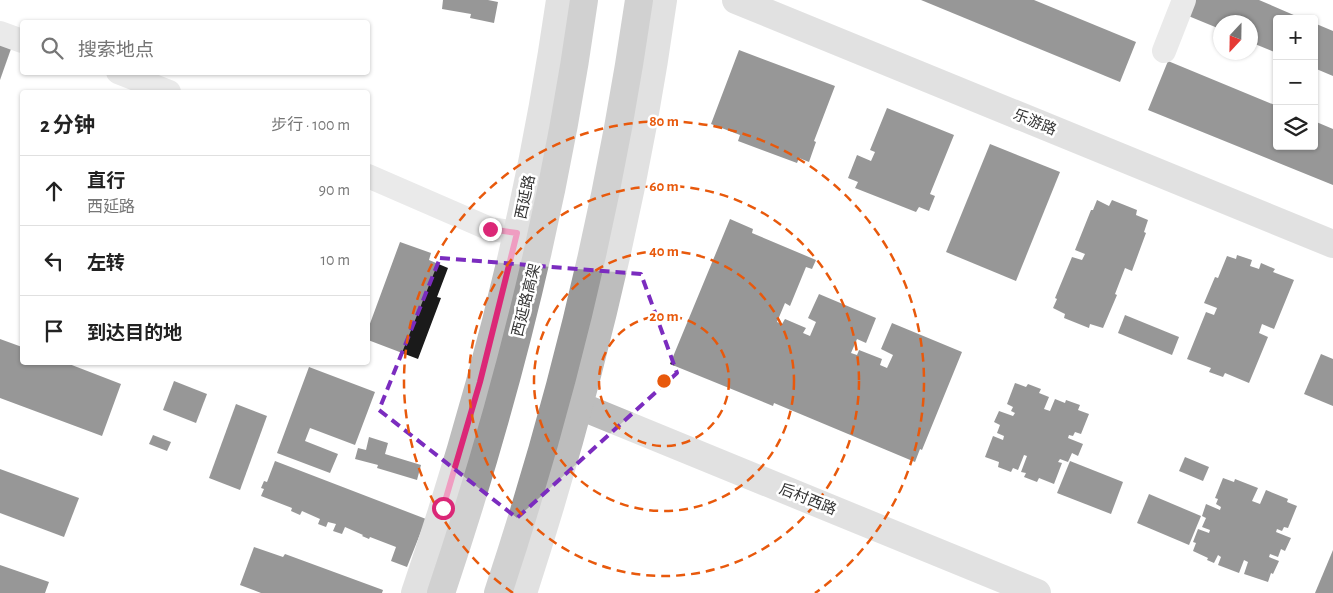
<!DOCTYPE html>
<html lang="zh">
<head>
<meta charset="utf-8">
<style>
  body { margin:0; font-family:"Alegreya Sans","Noto Sans SC",sans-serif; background:#f6f6f6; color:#222 }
  .controls { position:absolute; right:15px; top:15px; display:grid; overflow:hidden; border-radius:5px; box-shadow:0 1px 4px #0004 }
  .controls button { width:45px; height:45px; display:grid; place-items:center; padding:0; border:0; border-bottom:1px solid #e0e0e0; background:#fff; color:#222; font:25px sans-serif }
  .compass { position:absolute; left:1213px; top:15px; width:45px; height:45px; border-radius:50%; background:#fff; box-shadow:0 1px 4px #0004; rotate:202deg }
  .stop { position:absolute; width:15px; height:15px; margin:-11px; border:4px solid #db2777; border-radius:50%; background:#fff }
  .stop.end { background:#db2777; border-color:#fff; box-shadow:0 1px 5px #0008 }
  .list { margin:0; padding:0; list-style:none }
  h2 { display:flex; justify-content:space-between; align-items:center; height:65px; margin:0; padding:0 20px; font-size:21px }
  h2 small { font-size:16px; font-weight:400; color:#767676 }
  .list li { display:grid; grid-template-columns:32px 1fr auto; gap:15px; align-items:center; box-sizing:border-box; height:70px; padding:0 20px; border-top:1px solid #e0e0e0 }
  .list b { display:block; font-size:19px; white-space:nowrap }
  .list p { margin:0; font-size:16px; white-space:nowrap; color:#767676 }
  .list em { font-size:16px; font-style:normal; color:#767676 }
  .icon { flex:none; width:28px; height:28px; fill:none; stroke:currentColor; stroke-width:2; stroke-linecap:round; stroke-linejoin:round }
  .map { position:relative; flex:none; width:1333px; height:593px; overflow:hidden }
  .search { position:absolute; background:#fff; box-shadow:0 1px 4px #0004; left:20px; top:20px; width:350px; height:55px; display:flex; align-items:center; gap:12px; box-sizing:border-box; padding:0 18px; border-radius:5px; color:#767676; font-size:19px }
  .panel { position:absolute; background:#fff; box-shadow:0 1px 4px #0004; left:20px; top:90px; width:350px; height:275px; border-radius:5px }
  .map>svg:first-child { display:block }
  .building { fill:#1a1a1a }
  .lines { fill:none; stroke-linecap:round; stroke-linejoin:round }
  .street { stroke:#d0d0d0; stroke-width:24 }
  .secondary { stroke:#bdbdbd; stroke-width:28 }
  .highway { stroke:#9a9a9a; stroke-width:28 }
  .route { stroke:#db2777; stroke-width:6 }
  .marked { fill:none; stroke:#7b2cbf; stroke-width:4; stroke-dasharray:10 6; stroke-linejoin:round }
  .ring { fill:none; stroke:#e8590c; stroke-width:2.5; stroke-dasharray:9 6 }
  .labels { text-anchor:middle; stroke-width:5; stroke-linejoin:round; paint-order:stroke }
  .street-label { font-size:15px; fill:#333; stroke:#fff }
  .centre { fill:#e8590c; stroke:#fff; stroke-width:2.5 }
  .ring-label { font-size:15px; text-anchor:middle; font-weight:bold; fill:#e8590c; stroke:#fff; stroke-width:5; stroke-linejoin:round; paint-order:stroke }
</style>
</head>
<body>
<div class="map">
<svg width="1333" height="593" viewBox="0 0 1333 593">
  <rect width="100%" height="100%" fill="#fff"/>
  <!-- building -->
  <g class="building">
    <polygon points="443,0 488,0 498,2 494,23 470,18 471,14 442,9"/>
    <polygon points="921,0 1034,0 1136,42 1120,82"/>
    <polygon points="1192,0 1259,0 1303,19 1277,19 1277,53 1250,42 1250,22 1220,22 1220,29 1186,15"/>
    <polygon points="1314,23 1333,31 1333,76 1314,68"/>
    <polygon points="0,42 12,46 0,80"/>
    <polygon points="739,50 835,86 814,141 816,142 809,162 799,158 797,163 738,141 740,135 711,124"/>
    <polygon points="1168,61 1277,106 1277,146 1314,146 1314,121 1333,129 1333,185 1148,110"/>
    <polygon points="887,108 954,135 930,194 935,196 929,211 919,207 916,212 855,188 858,182 848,178 857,155 871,161 875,152 870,150"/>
    <polygon points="990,144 1060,172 1016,281 946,252"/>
    <polygon points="1097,200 1109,206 1112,200 1137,210 1136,215 1148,220 1144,232 1146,233 1132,271 1125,268 1115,294 1117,295 1103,328 1090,324 1089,328 1064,318 1065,314 1053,308 1057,299 1055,298 1072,257 1082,260 1085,254 1075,250 1091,210 1093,210"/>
    <polygon points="730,219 753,229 752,233 816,260 812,269 806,267 790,306 785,303 777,322 782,324 785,319 806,328 803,333 810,336 816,322 808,318 819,294 876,318 866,343 857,339 851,353 857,355 859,350 882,359 880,365 887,368 893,355 881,349 892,323 962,352 922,450 920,449 915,462 774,403 773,406 670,364"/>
    <polygon points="400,242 431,253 429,260 448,268 437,297 441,298 418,359 368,340 368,329"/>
    <polygon points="1237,255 1252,260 1250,266 1259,269 1261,263 1275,269 1273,272 1294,280 1274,329 1262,324 1259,333 1268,337 1249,383 1225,373 1223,377 1209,372 1211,368 1187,359 1206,312 1214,315 1217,308 1204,303 1215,277 1218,278 1227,256 1236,259"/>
    <polygon points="1125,315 1179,337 1172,355 1118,333"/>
    <polygon points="0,339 22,347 22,362 64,362 121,384 102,436 0,398"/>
    <polygon points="1321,354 1333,359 1333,406 1304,394"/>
    <polygon points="309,367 375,392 355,445 310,428 305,441 338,454 330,473 277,453"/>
    <polygon points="174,381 207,394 196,423 163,410"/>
    <polygon points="1015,383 1026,387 1028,384 1041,389 1039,393 1049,397 1044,409 1050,411 1055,399 1065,403 1066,400 1080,405 1078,410 1089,414 1081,434 1075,432 1073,436 1069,435 1068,438 1083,444 1078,456 1072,453 1068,462 1060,459 1058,462 1062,463 1054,484 1039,478 1037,482 1024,477 1026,473 1021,472 1027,456 1024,455 1018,470 1013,468 1011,472 998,467 999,462 985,457 993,436 1003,440 1004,436 997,433 1000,425 994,422 999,411 1013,416 1015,413 1011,411 1013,407 1007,404"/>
    <polygon points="236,404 267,416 240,490 209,478"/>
    <polygon points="153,435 171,442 167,451 149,444"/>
    <polygon points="369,437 388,443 385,454 421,465 417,480 377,468 378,465 355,459 358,448 366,450"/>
    <polygon points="1185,457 1209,467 1203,481 1179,471"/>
    <polygon points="275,461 426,519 407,567 391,561 396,547 370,537 369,539 362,536 363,535 345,527 342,534 333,531 336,524 328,522 326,527 318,524 320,519 302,511 300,515 291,511 292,508 261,496 264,489 261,488 264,481 267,482"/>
    <polygon points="1070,461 1123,482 1111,514 1057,493"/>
    <polygon points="0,469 79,498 64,537 0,513"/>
    <polygon points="1223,478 1234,482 1235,479 1258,488 1252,501 1260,504 1266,490 1288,499 1287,502 1297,506 1288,528 1284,527 1282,531 1277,529 1276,532 1291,538 1285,551 1281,549 1278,557 1270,554 1269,557 1279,561 1273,574 1271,573 1268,582 1244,574 1248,562 1244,560 1239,573 1218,565 1221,557 1218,555 1214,563 1207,560 1208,558 1193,551 1196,543 1193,542 1198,529 1209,533 1210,530 1202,527 1206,518 1202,516 1206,504 1220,510 1221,507 1216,504 1218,499 1215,498"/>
    <polygon points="1149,494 1201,516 1189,545 1137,523"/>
    <polygon points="254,547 283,557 285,554 383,590 382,593 261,593 240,585"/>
    <polygon points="1333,550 1333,593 1315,593"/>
    <polygon points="0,565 49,582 45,593 0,593"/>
  </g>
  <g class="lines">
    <!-- street -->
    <g class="street">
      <polyline points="0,33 22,41"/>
      <polyline points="1164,51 1184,0"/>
      <polyline points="118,72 169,92"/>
      <polyline points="368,176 490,229 517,233"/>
    </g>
    <!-- secondary -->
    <g class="secondary">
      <polyline points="736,0 1333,244"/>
      <polyline points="580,406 1037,593"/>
      <path d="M415 593C481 400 531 202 560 0"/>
      <path d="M523 593C586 399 635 202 663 0"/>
    </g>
    <!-- highway -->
    <g class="highway">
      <path d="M441 593C506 400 556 202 584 0"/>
      <path d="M498 593C562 400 610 202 639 0"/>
    </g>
  </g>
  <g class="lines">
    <!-- route -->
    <polyline class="route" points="443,508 480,382 517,233 490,229"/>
  </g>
  <!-- marked area -->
  <path d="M0 0H1333V593H0ZM440 258 641 274 677 373 517 518 379 410Z" fill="#fff" fill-opacity=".55" fill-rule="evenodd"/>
  <path class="marked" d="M440 258 641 274 677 373 517 518 379 410Z"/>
  <!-- distance rings -->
  <g class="ring">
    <circle cx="664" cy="381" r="65"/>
    <circle cx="664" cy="381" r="130"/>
    <circle cx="664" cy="381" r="195"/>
    <path d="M513 593A260 260 0 1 1 815 593"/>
  </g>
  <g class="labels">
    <!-- street labels -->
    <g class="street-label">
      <text transform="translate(1035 122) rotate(22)" y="5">乐游路</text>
      <text transform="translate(525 197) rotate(-78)" y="5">西延路</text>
      <text transform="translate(526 300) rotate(-76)" y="5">西延路高架</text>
      <text transform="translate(808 499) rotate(22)" y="5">后村西路</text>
    </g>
  </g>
  <circle cx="664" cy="381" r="8" class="centre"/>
  <g class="ring-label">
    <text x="664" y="126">80 m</text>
    <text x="664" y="191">60 m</text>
    <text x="664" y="256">40 m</text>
    <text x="664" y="321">20 m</text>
  </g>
</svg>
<div class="controls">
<button>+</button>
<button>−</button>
<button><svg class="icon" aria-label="layers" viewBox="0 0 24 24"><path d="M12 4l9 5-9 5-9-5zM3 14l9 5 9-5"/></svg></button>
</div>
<svg class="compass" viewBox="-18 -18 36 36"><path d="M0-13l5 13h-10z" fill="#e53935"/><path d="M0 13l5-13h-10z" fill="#767676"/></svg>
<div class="stop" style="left:443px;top:508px"></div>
<div class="stop end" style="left:490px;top:229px"></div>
<div class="search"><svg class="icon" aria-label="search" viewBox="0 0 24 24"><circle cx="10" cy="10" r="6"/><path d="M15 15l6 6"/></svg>搜索地点</div>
<section class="panel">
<h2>2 分钟<small>步行 · 100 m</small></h2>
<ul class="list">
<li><svg class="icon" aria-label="ahead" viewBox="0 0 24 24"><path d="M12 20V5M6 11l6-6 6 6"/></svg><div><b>直行</b><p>西延路</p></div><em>90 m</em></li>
<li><svg class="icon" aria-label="left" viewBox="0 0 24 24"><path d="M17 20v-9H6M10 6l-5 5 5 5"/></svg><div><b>左转</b></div><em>10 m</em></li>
<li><svg class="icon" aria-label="arrive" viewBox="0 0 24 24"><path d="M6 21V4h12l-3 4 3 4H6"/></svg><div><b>到达目的地</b></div></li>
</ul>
</section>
</div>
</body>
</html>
